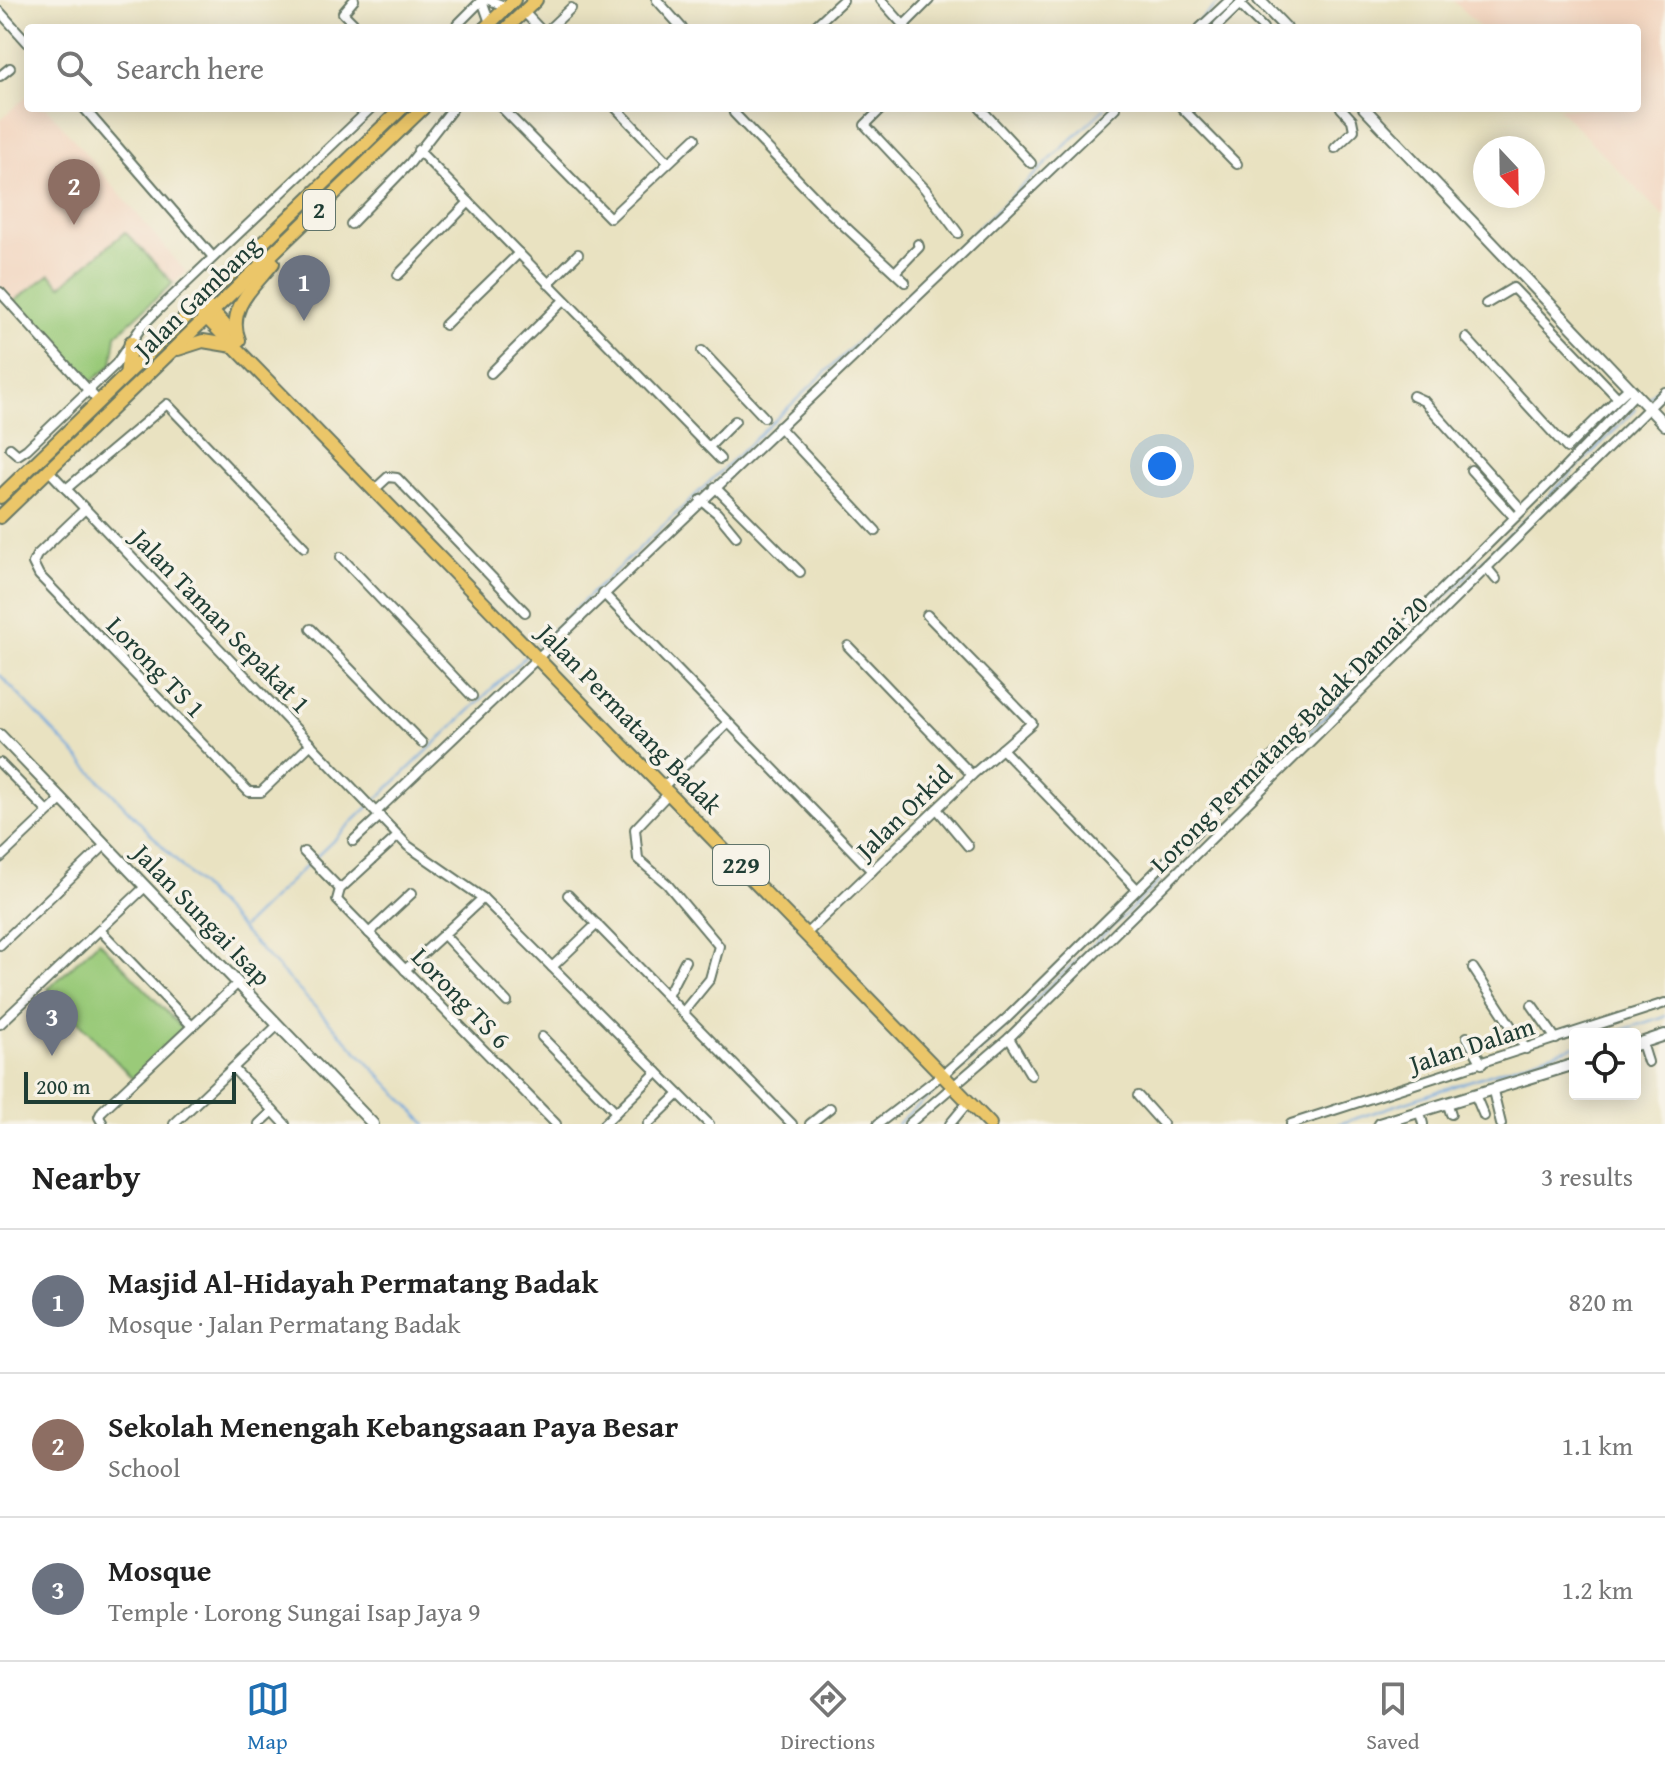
<!DOCTYPE html>
<html lang="en">
<head>
<meta charset="utf-8">
<style>
  body { margin:0; font-family:"Gentium Book Plus",serif; background:#f2f2f2; color:#222 }
  .controls { position:absolute; right:24px; bottom:24px; display:grid; overflow:hidden; border-radius:8px; box-shadow:0 4px 20px #0003 }
  .controls button { width:72px; height:72px; display:grid; place-items:center; padding:0; border:0; border-bottom:2px solid #e0e0e0; background:#fff; color:#222; font:40px sans-serif }
  .compass { position:absolute; left:1473px; top:136px; width:72px; height:72px; border-radius:50%; background:#fff; box-shadow:0 4px 20px #0003; rotate:158deg }
  .scale { position:absolute; left:24px; bottom:20px; width:212px; box-sizing:border-box; padding-left:8px; border:4px solid #1f3d34; border-top:0; font-size:22px; line-height:28px; white-space:nowrap; color:#1f3d34; -webkit-text-stroke:6px #f7f3e8; paint-order:stroke }
  .you { position:absolute; left:1162px; top:466px; width:28px; height:28px; margin:-20px; border:6px solid #fff; border-radius:50%; background:#1a73e8; box-shadow:0 0 0 12px #1a73e833 }
  .badge { display:grid; place-items:center; width:52px; height:52px; border-radius:50%; background:#1f6fb2; color:#fff; font-size:26px; font-weight:700 }
  .pin { position:absolute; translate:-50% -66px; filter:drop-shadow(0 2px 4px #0008) }
  .pin::after { content:''; position:absolute; top:42px; width:28px; height:24px; background:inherit; clip-path:polygon(0 0,100% 0,50% 100%) }
  .list { margin:0; padding:0; list-style:none }
  h2 { display:flex; justify-content:space-between; align-items:center; height:104px; margin:0; padding:0 32px; font-size:34px }
  h2 small { font-size:26px; font-weight:400; color:#767676 }
  .list li { display:grid; grid-template-columns:52px 1fr auto; gap:24px; align-items:center; box-sizing:border-box; height:144px; padding:0 32px; border-top:2px solid #e0e0e0 }
  .list b { display:block; font-size:30px; white-space:nowrap }
  .list p { margin:0; font-size:26px; white-space:nowrap; color:#767676 }
  .list em { font-size:26px; font-style:normal; color:#767676 }
  .icon { flex:none; width:44px; height:44px; fill:none; stroke:currentColor; stroke-width:2; stroke-linecap:round; stroke-linejoin:round }
  .map { position:relative; flex:none; width:1665px; height:1124px; overflow:hidden }
  .search { position:absolute; background:#fff; box-shadow:0 4px 20px #0003; left:24px; right:24px; top:24px; height:88px; display:flex; align-items:center; gap:20px; box-sizing:border-box; padding:0 28px; border-radius:8px; color:#767676; font-size:30px }
  .sheet { height:536px; background:#fff }
  nav { display:flex; justify-content:space-around; align-items:center; box-sizing:border-box; height:112px; border-top:2px solid #e0e0e0; background:#fff; font-size:22px; color:#767676 }
  nav a { display:grid; justify-items:center; gap:4px }
  nav .on { color:#1f6fb2 }
  .map>svg:first-child { display:block }
  .built { fill:#f2d4be }
  .green { fill:#9aca79; stroke:#5c8456; stroke-width:2 }
  .lines { fill:none; stroke-linecap:round; stroke-linejoin:round }
  .stream { stroke:#6fa6dd; stroke-width:2 }
  .minor-casing { stroke:#667765; stroke-width:12 }
  .tertiary-casing { stroke:#667765; stroke-width:14 }
  .primary-casing { stroke:#667765; stroke-width:16 }
  .trunk-casing { stroke:#667765; stroke-width:16 }
  .minor { stroke:#fff; stroke-width:8 }
  .tertiary { stroke:#fff; stroke-width:10 }
  .primary { stroke:#ebc669; stroke-width:12 }
  .trunk { stroke:#ebc669; stroke-width:12 }
  .labels { text-anchor:middle; stroke-width:7; stroke-linejoin:round; paint-order:stroke }
  .shield { fill:#f7f3e8; stroke:#60746a; stroke-width:2 }
  .shield-label { font-size:24px; font-weight:bold; fill:#1f3d34 }
  .street-label { font-size:26px; fill:#1f3d34; stroke:#f7f3e8 }
</style>
</head>
<body>
<div class="map">
<svg width="1665" height="1124" viewBox="0 0 1665 1124">
  <rect width="100%" height="100%" fill="#f7f3e8"/>
  <filter id="ink" filterUnits="userSpaceOnUse"><feTurbulence type="fractalNoise" baseFrequency=".0125" numOctaves="2"/><feDisplacementMap in="SourceGraphic" scale="16" xChannelSelector="R" yChannelSelector="G"/><feConvolveMatrix kernelMatrix="1 2 1 2 8 2 1 2 1" color-interpolation-filters="sRGB"/></filter>
  <filter id="wash" filterUnits="userSpaceOnUse"><feTurbulence type="fractalNoise" baseFrequency=".006" numOctaves="4" result="noise"/><feDisplacementMap in="SourceGraphic" scale="32" xChannelSelector="R" yChannelSelector="G"/><feGaussianBlur stdDeviation="1.8" result="paint"/><feColorMatrix in="noise" values="0 0 0 0 0 0 0 0 0 0 0 0 0 0 0 0 0 1.4 0 .05"/><feComposite in="paint" operator="in"/></filter>
  <g filter="url(#wash)">
    <rect width="100%" height="100%" fill="#e9e2c1"/>
    <!-- built -->
    <g class="built">
      <polygon points="1453,0 1665,0 1665,218 1558,108 1637,108 1637,28 1480,28"/>
      <polygon points="28,95 28,108 47,108 186,272 116,335 112,365 13,302 0,288 0,120"/>
    </g>
    <!-- green -->
    <g class="green">
      <polygon points="125,232 173,283 116,335 112,365 87,385 13,302 50,274 61,286"/>
      <polygon points="99,941 184,1030 133,1079 48,989"/>
    </g>
    <g class="lines">
      <!-- stream -->
      <g class="stream">
        <polyline points="1191,28 1222,0"/>
        <polyline points="1649,397 1665,381"/>
        <polyline points="537,645 1105,108"/>
        <polyline points="0,675 426,1124"/>
        <polyline points="373,803 527,655"/>
        <polyline points="315,858 368,807"/>
        <polyline points="243,927 310,862"/>
        <polyline points="1610,1034 1665,1016"/>
        <polyline points="957,1073 1129,911 1636,409"/>
        <polyline points="897,1124 940,1087"/>
        <polyline points="1339,1124 1575,1046"/>
      </g>
    </g>
  </g>
  <g filter="url(#ink)">
    <g class="lines">
      <defs>
        <g id="minor">
          <polyline points="354,0 343,13 355,25"/>
          <polyline points="482,0 490,23"/>
          <polyline points="489,0 507,7"/>
          <polyline points="657,0 682,28"/>
          <polyline points="881,0 906,28"/>
          <polyline points="1239,4 1263,28"/>
          <polyline points="0,12 28,43"/>
          <polyline points="524,12 539,28"/>
          <polyline points="905,24 929,0"/>
          <polyline points="1218,25 1244,0"/>
          <polyline points="454,28 482,0"/>
          <polyline points="550,28 571,8"/>
          <polyline points="813,28 843,0"/>
          <polyline points="1200,28 1230,0"/>
          <polyline points="0,76 10,68"/>
          <polyline points="84,108 213,257"/>
          <polyline points="502,108 610,218 695,138"/>
          <polyline points="616,108 668,162"/>
          <polyline points="733,108 734,113 825,208 905,282"/>
          <polyline points="882,108 865,125 925,189 958,233"/>
          <polyline points="980,108 1031,163"/>
          <polyline points="1182,108 1237,164"/>
          <polyline points="1335,148 1354,130 1352,120 1341,108"/>
          <polyline points="418,150 720,459"/>
          <polyline points="351,224 410,163 453,108"/>
          <polyline points="896,271 919,247 918,244"/>
          <polyline points="398,275 469,202"/>
          <polyline points="548,284 578,254"/>
          <polyline points="0,292 99,402"/>
          <polyline points="1486,304 1513,288 1618,398 1629,388"/>
          <polyline points="445,325 519,253"/>
          <polyline points="1466,338 1567,448 1618,398"/>
          <polyline points="702,351 764,417"/>
          <polyline points="491,373 564,300"/>
          <polyline points="1413,396 1424,401 1522,510"/>
          <polyline points="779,427 876,531"/>
          <polyline points="709,447 735,421"/>
          <polyline points="10,448 18,455 27,449 116,364 142,326 160,308 371,108"/>
          <polyline points="1471,470 1514,517"/>
          <polyline points="49,471 408,846 483,898 709,1124"/>
          <polyline points="715,487 800,572"/>
          <polyline points="66,489 167,404 304,547"/>
          <polyline points="375,489 388,477 397,478 525,612"/>
          <polyline points="701,500 717,513 736,536"/>
          <polyline points="85,509 37,555 33,563 39,575 249,792 261,792 311,744"/>
          <polyline points="341,557 472,696"/>
          <polyline points="1487,568 1496,579"/>
          <polyline points="603,593 872,871"/>
          <polyline points="311,629 422,743"/>
          <polyline points="848,646 972,775"/>
          <polyline points="1002,749 1137,889"/>
          <polyline points="0,763 48,812"/>
          <polyline points="665,785 728,723"/>
          <polyline points="670,792 635,829 638,859 667,884 719,946 710,979 683,1012"/>
          <polyline points="937,809 968,846"/>
          <polyline points="376,812 1115,108"/>
          <polyline points="398,836 340,889 337,900 556,1124"/>
          <polyline points="353,841 380,816"/>
          <polyline points="304,852 340,889"/>
          <polyline points="0,858 61,800"/>
          <polyline points="568,895 792,1124"/>
          <polyline points="100,930 192,1026"/>
          <polyline points="369,933 412,893"/>
          <polyline points="807,933 972,775 1032,723 927,615"/>
          <polyline points="444,935 507,1002"/>
          <polyline points="0,945 105,845"/>
          <polyline points="552,967 597,924"/>
          <polyline points="1473,968 1526,1049"/>
          <polyline points="405,970 483,898"/>
          <polyline points="667,996 685,961"/>
          <polyline points="1532,1005 1556,1039"/>
          <polyline points="0,1024 145,887"/>
          <polyline points="542,1037 616,1112"/>
          <polyline points="1467,1037 1482,1064"/>
          <polyline points="1009,1038 1031,1075"/>
          <polyline points="1642,1043 1648,1062"/>
          <polyline points="233,1068 285,1124"/>
          <polyline points="1493,1091 1501,1124"/>
          <polyline points="1138,1096 1163,1124"/>
          <polyline points="1476,1097 1484,1116"/>
          <polyline points="1448,1105 1451,1114"/>
          <polyline points="1420,1113 1423,1124"/>
          <polyline points="103,1124 99,1117 102,1111 238,983"/>
          <polyline points="174,1124 278,1025"/>
          <polyline points="259,1124 273,1111"/>
          <polyline points="604,1124 657,1072"/>
          <polyline points="648,1124 679,1094"/>
          <polyline points="810,1124 830,1108"/>
          <polyline points="878,1124 948,1070 1007,1018 1554,479 1635,394"/>
          <polyline points="909,1124 1009,1038 1665,392"/>
          <polyline points="950,1124 969,1101"/>
          <polyline points="1291,1124 1665,1003"/>
        </g>
        <g id="tertiary">
          <polyline points="1259,0 1286,28"/>
          <polyline points="1364,108 1665,425"/>
          <polyline points="0,735 373,1124"/>
          <polyline points="1635,1045 1665,1035"/>
          <polyline points="1379,1124 1575,1064"/>
        </g>
        <g id="primary">
          <polyline points="206,305 237,338"/>
          <polyline points="196,307 990,1124"/>
        </g>
        <g id="trunk">
          <polyline points="485,28 514,0"/>
          <polyline points="507,28 536,0"/>
          <path d="M239 340C226 308 254 287 273 263"/>
          <polyline points="178,349 203,341 233,346"/>
          <polyline points="126,375 131,342"/>
          <polyline points="0,497 402,108"/>
          <polyline points="0,517 423,108"/>
        </g>
      </defs>
      <!-- minor casing -->
      <use href="#minor" class="minor-casing"/>
      <!-- tertiary casing -->
      <use href="#tertiary" class="tertiary-casing"/>
      <!-- primary casing -->
      <use href="#primary" class="primary-casing"/>
      <!-- trunk casing -->
      <use href="#trunk" class="trunk-casing"/>
      <!-- minor -->
      <use href="#minor" class="minor"/>
      <!-- tertiary -->
      <use href="#tertiary" class="tertiary"/>
      <!-- primary -->
      <use href="#primary" class="primary"/>
      <!-- trunk -->
      <use href="#trunk" class="trunk"/>
    </g>
  </g>
  <g class="labels">
    <!-- shield labels -->
    <g class="shield">
      <rect x="303" y="190" width="32" height="40" rx="6"/>
      <rect x="713" y="845" width="56" height="40" rx="6"/>
    </g>
    <g class="shield-label">
      <text x="319" y="218">2</text>
      <text x="741" y="873">229</text>
    </g>
    <!-- street labels -->
    <g class="street-label">
      <text transform="translate(197 297) rotate(-44)" y="9">Jalan Gambang</text>
      <text transform="translate(221 621) rotate(46)" y="9">Jalan Taman Sepakat 1</text>
      <text transform="translate(156 667) rotate(46)" y="9">Lorong TS 1</text>
      <text transform="translate(630 719) rotate(46)" y="9">Jalan Permatang Badak</text>
      <text transform="translate(1289 734) rotate(-45)" y="9">Lorong Permatang Badak Damai 20</text>
      <text transform="translate(904 812) rotate(-44)" y="9">Jalan Orkid</text>
      <text transform="translate(202 915) rotate(46)" y="9">Jalan Sungai Isap</text>
      <text transform="translate(461 998) rotate(46)" y="9">Lorong TS 6</text>
      <text transform="translate(1472 1045) rotate(-18)" y="9">Jalan Dalam</text>
    </g>
  </g>
</svg>
<div class="controls">
<button><svg class="icon" aria-label="locate" viewBox="0 0 24 24"><circle cx="12" cy="12" r="6"/><path d="M12 2v4M12 18v4M2 12h4M18 12h4"/></svg></button>
</div>
<svg class="compass" viewBox="-18 -18 36 36"><path d="M0-13l5 13h-10z" fill="#e53935"/><path d="M0 13l5-13h-10z" fill="#767676"/></svg>
<div class="scale">200 m</div>
<div class="you"></div>
<div class="pin badge" style="left:304px;top:321px;background:#6b7280">1</div>
<div class="pin badge" style="left:74px;top:225px;background:#8d6e63">2</div>
<div class="pin badge" style="left:52px;top:1056px;background:#6b7280">3</div>
<div class="search"><svg class="icon" aria-label="search" viewBox="0 0 24 24"><circle cx="10" cy="10" r="6"/><path d="M15 15l6 6"/></svg>Search here</div>
</div>
<section class="sheet">
<h2>Nearby<small>3 results</small></h2>
<ul class="list">
<li><span class="badge" style="background:#6b7280">1</span><div><b>Masjid Al-Hidayah Permatang Badak</b><p>Mosque · Jalan Permatang Badak</p></div><em>820 m</em></li>
<li><span class="badge" style="background:#8d6e63">2</span><div><b>Sekolah Menengah Kebangsaan Paya Besar</b><p>School</p></div><em>1.1 km</em></li>
<li><span class="badge" style="background:#6b7280">3</span><div><b>Mosque</b><p>Temple · Lorong Sungai Isap Jaya 9</p></div><em>1.2 km</em></li>
</ul>
</section>
<nav>
<a class="on"><svg class="icon" aria-label="map" viewBox="0 0 24 24"><path d="M3 6l6-2 6 2 6-2v14l-6 2-6-2-6 2zM9 4v14M15 6v14"/></svg>Map</a>
<a><svg class="icon" aria-label="directions" viewBox="0 0 24 24"><path d="M12 3l9 9-9 9-9-9zM9 14v-3h6M13 9l2 2-2 2"/></svg>Directions</a>
<a><svg class="icon" aria-label="saved" viewBox="0 0 24 24"><path d="M7 4h10v16l-5-4-5 4z"/></svg>Saved</a>
</nav>
</body>
</html>
